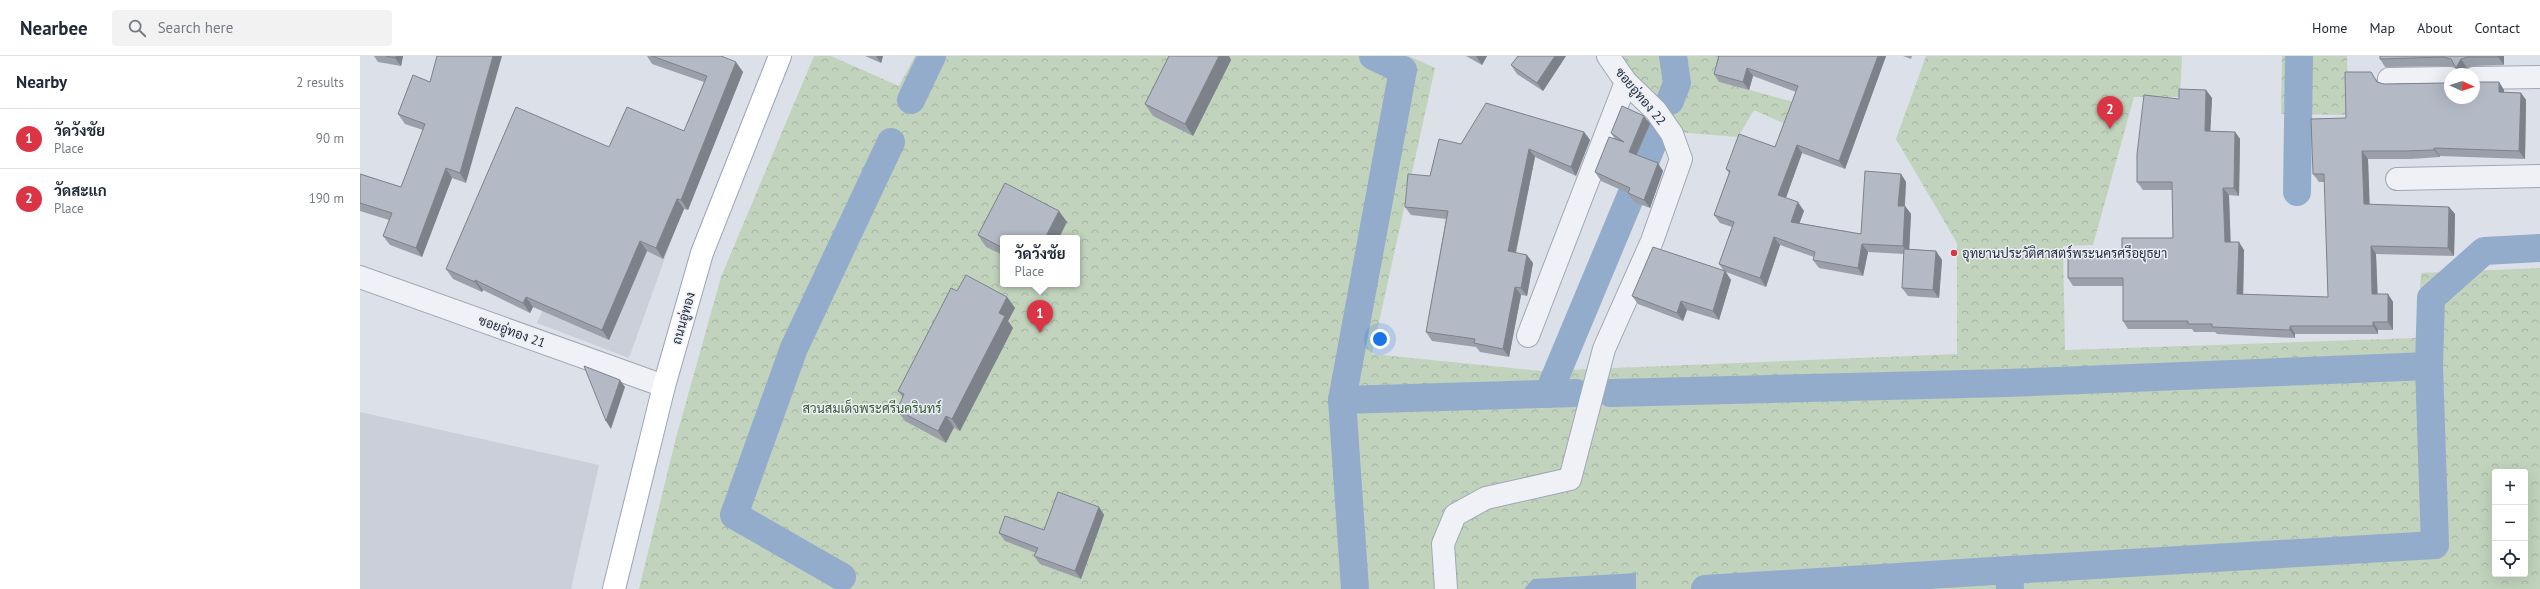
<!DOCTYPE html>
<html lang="en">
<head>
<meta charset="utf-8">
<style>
  body { margin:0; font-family:"PT Sans",Sarabun,sans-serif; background:#f2f2f3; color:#1f2937 }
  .controls { position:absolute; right:12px; bottom:12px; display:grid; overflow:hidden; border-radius:4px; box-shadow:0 4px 16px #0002 }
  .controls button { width:36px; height:36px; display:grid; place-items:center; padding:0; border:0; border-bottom:1px solid #e0e1e3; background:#fff; color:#1f2937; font:20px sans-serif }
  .compass { position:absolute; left:2084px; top:12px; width:36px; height:36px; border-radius:50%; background:#fff; box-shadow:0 4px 16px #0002; rotate:93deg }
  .you { position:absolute; left:1020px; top:283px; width:14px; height:14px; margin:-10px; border:3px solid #fff; border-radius:50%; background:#1a73e8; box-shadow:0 0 0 6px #1a73e833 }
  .badge { display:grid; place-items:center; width:26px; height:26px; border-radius:50%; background:#da3445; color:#fff; font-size:13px; font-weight:700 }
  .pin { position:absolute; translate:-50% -33px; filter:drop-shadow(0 1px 2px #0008) }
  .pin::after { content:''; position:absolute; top:21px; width:14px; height:12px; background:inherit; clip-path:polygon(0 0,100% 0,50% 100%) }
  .popup { position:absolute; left:640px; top:179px; width:80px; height:52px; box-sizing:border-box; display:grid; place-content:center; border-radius:4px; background:#fff; filter:drop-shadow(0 1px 3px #0005); font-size:13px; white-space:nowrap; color:#747a83 }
  .popup b { font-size:15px; color:#1f2937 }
  .popup::after { content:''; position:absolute; left:50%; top:100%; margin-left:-8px; border:8px solid transparent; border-top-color:#fff }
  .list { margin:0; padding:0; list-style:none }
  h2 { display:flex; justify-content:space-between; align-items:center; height:52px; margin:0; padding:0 16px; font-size:17px }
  h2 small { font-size:13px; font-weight:400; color:#747a83 }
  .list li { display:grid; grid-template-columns:26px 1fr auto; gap:12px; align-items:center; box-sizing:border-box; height:60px; padding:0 16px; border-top:1px solid #e0e1e3 }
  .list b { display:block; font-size:15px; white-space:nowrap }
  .list p { margin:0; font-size:13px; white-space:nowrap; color:#747a83 }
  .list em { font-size:13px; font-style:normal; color:#747a83 }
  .icon { flex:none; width:22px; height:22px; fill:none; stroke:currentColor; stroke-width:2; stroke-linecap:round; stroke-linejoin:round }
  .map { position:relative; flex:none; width:2180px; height:533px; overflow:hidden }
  header { display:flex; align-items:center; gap:24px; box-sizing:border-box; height:56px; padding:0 20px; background:#fff; border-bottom:1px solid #e0e1e3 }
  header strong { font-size:19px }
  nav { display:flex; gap:22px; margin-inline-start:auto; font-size:14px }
  .search { width:280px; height:36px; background:#f2f2f3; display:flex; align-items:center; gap:10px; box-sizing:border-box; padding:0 14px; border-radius:4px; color:#747a83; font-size:15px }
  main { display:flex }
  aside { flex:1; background:#fff }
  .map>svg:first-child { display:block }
  .built { fill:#cacfda }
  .forest { fill:url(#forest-crowns); fill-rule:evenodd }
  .water { fill:#93accc }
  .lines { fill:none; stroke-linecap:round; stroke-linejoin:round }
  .canal { stroke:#93accc; stroke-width:28 }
  .minor-casing { stroke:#a1a7b2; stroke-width:24 }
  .primary-casing { stroke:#9aa4b5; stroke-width:24 }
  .minor { stroke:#eff1f6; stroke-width:22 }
  .primary { stroke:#fff; stroke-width:22 }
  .wall { fill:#9a9fa9 }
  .shaded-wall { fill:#7d828a }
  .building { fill:#b3b9c5; stroke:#7d828a }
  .poi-dot { fill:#da3445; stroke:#eceff5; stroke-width:1.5 }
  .labels { text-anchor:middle; stroke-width:3; stroke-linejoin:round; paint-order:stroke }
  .street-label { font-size:13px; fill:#252d3f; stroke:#eceff5 }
  .poi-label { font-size:13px; fill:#252d3f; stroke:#eceff5; text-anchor:start }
  .park-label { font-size:13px; fill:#375c31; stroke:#eceff5 }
</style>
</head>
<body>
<header>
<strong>Nearbee</strong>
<div class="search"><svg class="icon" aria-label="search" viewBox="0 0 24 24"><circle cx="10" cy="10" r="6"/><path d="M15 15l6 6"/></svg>Search here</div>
<nav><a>Home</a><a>Map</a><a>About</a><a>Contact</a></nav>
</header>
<main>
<aside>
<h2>Nearby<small>2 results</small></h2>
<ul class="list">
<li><span class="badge">1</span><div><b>วัดวังชัย</b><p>Place</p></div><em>90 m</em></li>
<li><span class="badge">2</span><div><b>วัดสะแก</b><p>Place</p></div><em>190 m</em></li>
</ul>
</aside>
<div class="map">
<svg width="2180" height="533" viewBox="0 0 2180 533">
  <defs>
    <pattern id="forest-crowns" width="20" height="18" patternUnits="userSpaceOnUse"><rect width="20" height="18" fill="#c1d3bc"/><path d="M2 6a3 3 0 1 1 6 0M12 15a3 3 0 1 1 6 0" fill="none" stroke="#a6b5a3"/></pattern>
  </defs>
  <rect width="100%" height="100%" fill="#dce0e8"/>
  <!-- built -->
  <g class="built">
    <polygon points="254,95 332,127 269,302 177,267"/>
    <polygon points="0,356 239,409 211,533 0,533"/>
  </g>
  <!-- forest -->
  <g class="forest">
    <path d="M454 0H471L539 30 555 0H1049L1075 12 1012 298 1181 315 1597 298V187L1536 83 1566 0H1822L1820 41H1774L1733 189 1703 190 1705 294 2057 282 2061 217 2180 212V533H279L316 382 361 221ZM643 182H717V228H643ZM2135 416H2165V518H2135Z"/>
    <polygon points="1252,0 1354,0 1363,3 1360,26 1437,47 1427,69 1394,54 1378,81 1316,76"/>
    <polygon points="1922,0 1987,0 1989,59 1921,58"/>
  </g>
  <!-- water -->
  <polygon class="water" points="1276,517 1276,533 1164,533 1173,523"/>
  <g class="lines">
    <!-- canal -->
    <g class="canal">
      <polyline points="551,44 572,0"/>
      <polyline points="1310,45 1317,27 1313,0"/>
      <polyline points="1937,136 1939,0"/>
      <polyline points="1251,337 1647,327 2069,310"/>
      <polyline points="1188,338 1300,70"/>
      <polyline points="982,344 1216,337"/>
      <polyline points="482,521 374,459 434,292 531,86"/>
      <polyline points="995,533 982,344 1043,14 1013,0"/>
      <polyline points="1345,533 1649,514"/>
      <polyline points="1650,533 1649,514 2075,489 2069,310 2071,242 2124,195 2180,192"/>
    </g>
    <defs>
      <g id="minor">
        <polyline points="2114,22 2180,21"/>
        <polyline points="2029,23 2090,22"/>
        <polyline points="2037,123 2180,120"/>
        <polyline points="0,221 304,330"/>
        <polyline points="1168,280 1266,26"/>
        <polyline points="1086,533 1083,488 1095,459 1126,442 1210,423 1244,293 1292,185 1321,103 1312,78 1296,55 1266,26 1248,0"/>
      </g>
      <polyline id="primary" points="254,533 304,330 342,197 420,0"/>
    </defs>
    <!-- minor casing -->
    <use href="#minor" class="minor-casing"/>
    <!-- primary casing -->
    <use href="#primary" class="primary-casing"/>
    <!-- minor -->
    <use href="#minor" class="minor"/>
    <!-- primary -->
    <use href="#primary" class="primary"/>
  </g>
  <!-- wall -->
  <g class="wall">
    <polygon points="14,0 43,0 41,10 18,6"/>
    <polygon points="287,0 363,0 363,1 383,16 328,154 324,153 303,203 287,195 249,284 173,251 170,257 123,234 122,236 93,223 86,213 324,75 344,26 292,8"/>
    <polygon points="505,0 523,0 521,7"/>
    <polygon points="809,0 869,0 871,4 833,80 793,60 785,48"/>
    <polygon points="1106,0 1127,0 1122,9"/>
    <polygon points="1206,0 1183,35 1157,18 1151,9"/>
    <polygon points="1354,0 1526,0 1485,113 1442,97 1426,142 1444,155 1439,167 1501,178 1541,118 1546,126 1545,150 1551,158 1549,193 1576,195 1582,204 1579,242 1548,240 1542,232 1544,198 1508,196 1503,220 1459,212 1453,204 1454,201 1420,189 1406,231 1366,216 1371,224 1359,264 1327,254 1323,265 1278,248 1272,240 1364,215 1359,208 1372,171 1360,167 1354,159 1369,117 1366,113 1415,91 1436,36 1393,20 1389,34 1359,26 1354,18 1358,1"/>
    <polygon points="1543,0 1552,0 1551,3"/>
    <polygon points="2020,0 2144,0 2144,9 2113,10 2107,12 2103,18 2101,18 2096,11 2090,10 2025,11 2020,3"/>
    <polygon points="53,19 106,127 92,122 62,201 30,189 23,180 29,164 0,155 0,118 41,131 63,74 45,68 38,58"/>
    <polygon points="2017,23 2018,26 2024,28 2139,26 2144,34 2144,36 2161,37 2166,44 2165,103 2080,100 2080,101 2051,103 2008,103 2009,149 2089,151 2095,158 2094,200 2016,198 2017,238 2028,238 2033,246 2033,274 2018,274 2018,278 1935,278 1935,282 1857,278 1855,276 1834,276 1832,273 1768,273 1763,265 1763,230 1713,230 1708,222 1762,198 1813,182 1812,134 1783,134 1777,126 1819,43 1846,34 1852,42 1850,75 1875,76 1880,83 1879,140 1869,139 1870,186 1884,194 1883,239 1968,241 1965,126 1959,126 1953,118 1986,62"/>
    <polygon points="1290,68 1277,99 1303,115 1290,152 1274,146 1268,137 1241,125 1235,116 1255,83 1251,77"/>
    <polygon points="1224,76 1230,84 1216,120 1175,101 1156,197 1173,207 1167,240 1161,239 1149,301 1120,296 1116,291 1072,285 1066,276 1086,163 1051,159 1045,151 1070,120 1101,88"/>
    <polygon points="707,166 643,182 643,199 626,191 618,179"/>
    <polygon points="597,235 647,241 655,252 648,265 653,272 600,375 594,371 586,387 545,365 537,354 543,342 538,335"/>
    <polygon points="739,451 744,459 721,523 680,508 674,500 676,497 645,485 639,477 684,474"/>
  </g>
  <!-- shaded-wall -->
  <g class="shaded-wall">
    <polygon points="36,0 43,0 41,10 35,2"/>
    <polygon points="133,0 142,0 106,127 100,117"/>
    <polygon points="516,0 523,0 521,7"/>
    <polygon points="859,0 869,0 871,4 833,80 825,68"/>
    <polygon points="1116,0 1127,0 1122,9"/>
    <polygon points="1195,0 1206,0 1183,35 1177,27"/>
    <polygon points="1518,0 1526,0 1485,113 1479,105"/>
    <polygon points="2138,0 2144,0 2144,9 2138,1"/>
    <polygon points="2101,3 2107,12 2103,18 2101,18 2096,12"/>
    <polygon points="376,6 383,16 328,154 321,144"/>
    <polygon points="1387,12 1393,20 1389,34 1383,26"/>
    <polygon points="2139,26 2144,34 2144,44 2139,36"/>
    <polygon points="1846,34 1852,42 1850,83 1845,75"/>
    <polygon points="2161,37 2166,44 2165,103 2159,95"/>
    <polygon points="1284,60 1290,68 1274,104 1269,96"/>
    <polygon points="1224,76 1230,84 1216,120 1211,111"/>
    <polygon points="1875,76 1880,83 1879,140 1874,132"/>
    <polygon points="1437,89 1442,97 1424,147 1418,139"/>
    <polygon points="2074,92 2080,100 2080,101 2074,94"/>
    <polygon points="1169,93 1175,101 1154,204 1148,195"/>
    <polygon points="2002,95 2008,103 2010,156 2004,148"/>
    <polygon points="1298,107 1303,115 1290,152 1284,144"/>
    <polygon points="86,112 92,122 62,201 56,192"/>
    <polygon points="1541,118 1546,126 1544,158 1538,150"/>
    <polygon points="1863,132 1869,139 1871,194 1865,186"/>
    <polygon points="317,143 324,153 303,203 296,192"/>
    <polygon points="1438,146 1444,155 1437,174 1431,166"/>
    <polygon points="1545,150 1551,158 1549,198 1543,190"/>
    <polygon points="2089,151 2095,158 2094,200 2088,192"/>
    <polygon points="699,155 707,166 699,182 685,182"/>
    <polygon points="1414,181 1420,189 1406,231 1400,222"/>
    <polygon points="280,185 287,195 249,284 242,274"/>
    <polygon points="1879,186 1884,194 1883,246 1877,238"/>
    <polygon points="1502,188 1508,196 1503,220 1498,212"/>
    <polygon points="2011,190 2016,198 2018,246 2012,238"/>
    <polygon points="1576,195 1582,204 1579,242 1573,234"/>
    <polygon points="1167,199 1173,207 1167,240 1161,232"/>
    <polygon points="1365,215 1371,224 1359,264 1353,255"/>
    <polygon points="115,224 123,234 122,236 115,226"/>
    <polygon points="1155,231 1161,239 1149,301 1143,293"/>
    <polygon points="2028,238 2033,246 2033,274 2028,266"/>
    <polygon points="166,241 173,251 170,257 163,247"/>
    <polygon points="647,241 655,252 648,265 653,272 600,375 592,363 639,257"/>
    <polygon points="1321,245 1327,254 1323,265 1317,257"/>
    <polygon points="2013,266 2018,274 2018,278 2013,270"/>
    <polygon points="1930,270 1935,278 1935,282 1930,274"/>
    <polygon points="260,324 265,331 251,373 246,365"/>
    <polygon points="586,360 594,371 586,387 578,375"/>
    <polygon points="739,451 744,459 721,523 715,515"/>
  </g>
  <!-- building -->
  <g class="building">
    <polygon points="26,0 36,0 35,2"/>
    <polygon points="77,0 133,0 100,117 86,112 56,192 23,180 32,157 0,147 0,118 41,131 65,68 38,58 53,19 70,26"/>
    <polygon points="292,0 361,0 376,6 321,144 317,143 296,192 280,185 242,274 166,241 163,247 115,224 115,226 86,213 156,51 249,91 267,51 324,75 347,20"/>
    <polygon points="809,0 859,0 825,68 785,48"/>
    <polygon points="1158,0 1195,0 1177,27 1151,9"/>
    <polygon points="1359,0 1518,0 1479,105 1437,89 1418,139 1438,146 1431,166 1501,178 1505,115 1541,118 1538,150 1545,150 1543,190 1502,188 1498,212 1453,204 1455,196 1414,181 1400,222 1359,208 1374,166 1354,159 1370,115 1366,113 1379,78 1415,91 1438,30 1387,12 1383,26 1354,18"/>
    <polygon points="2020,0 2138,0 2138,1 2108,1 2101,3 2096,12 2091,3 2084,1 2020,3"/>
    <polygon points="1985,16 2011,16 2017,26 2024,28 2085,27 2090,25 2090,42 2114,42 2114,26 2139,26 2139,36 2161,37 2159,95 2074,92 2074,94 2045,95 2002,95 2004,148 2089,151 2088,192 2011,190 2012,238 2028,238 2028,266 2013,266 2013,270 1930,270 1930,274 1852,271 1852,268 1828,268 1828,265 1763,265 1763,222 1708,222 1708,198 1762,198 1762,182 1813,182 1812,126 1777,126 1777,98 1784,39 1819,43 1819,33 1846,34 1845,75 1875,76 1874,132 1863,132 1865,186 1879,186 1877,238 1968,241 1964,118 1953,118 1951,63 1986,62"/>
    <polygon points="1126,47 1224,76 1211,111 1169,93 1148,195 1167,199 1161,232 1155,231 1143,293 1114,287 1115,283 1066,276 1088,155 1045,151 1048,118 1070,120 1079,83 1101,88"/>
    <polygon points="1262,50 1284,60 1269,96 1298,107 1284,144 1268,137 1270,132 1235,116 1249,81 1264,86 1251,77"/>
    <polygon points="645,127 699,155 685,182 643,182 643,192 618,179"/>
    <polygon points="1293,191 1365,215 1353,255 1321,245 1317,257 1272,240"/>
    <polygon points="1544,193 1576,195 1573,234 1542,232"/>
    <polygon points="606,219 647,241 639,257 645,260 592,363 586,360 578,375 537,354 544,338 538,335 591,232 597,235"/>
    <polygon points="224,310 260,324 246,365"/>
    <polygon points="698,436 739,451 715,515 674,500 678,492 639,477 645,460 684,474"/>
  </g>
  <!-- markers -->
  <circle class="poi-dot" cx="1594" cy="197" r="4"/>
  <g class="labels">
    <!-- street labels -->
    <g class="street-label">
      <text transform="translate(1281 40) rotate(50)" y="5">ซอยอู่ทอง 22</text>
      <text transform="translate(323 262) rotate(-74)" y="5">ถนนอู่ทอง</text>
      <text transform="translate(152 275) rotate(20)" y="5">ซอยอู่ทอง 21</text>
    </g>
    <!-- poi labels -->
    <g class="poi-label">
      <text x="1602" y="202">อุทยานประวัติศาสตร์พระนครศรีอยุธยา</text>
    </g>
    <!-- park labels -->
    <g class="park-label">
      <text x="512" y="357">สวนสมเด็จพระศรีนครินทร์</text>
    </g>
  </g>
</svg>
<div class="controls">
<button>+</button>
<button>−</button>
<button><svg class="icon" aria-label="locate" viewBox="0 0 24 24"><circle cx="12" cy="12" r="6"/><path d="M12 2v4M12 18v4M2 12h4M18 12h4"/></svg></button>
</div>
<svg class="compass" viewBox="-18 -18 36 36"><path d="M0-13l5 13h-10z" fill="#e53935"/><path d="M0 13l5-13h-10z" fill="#747a83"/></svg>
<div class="you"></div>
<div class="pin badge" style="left:680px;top:277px">1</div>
<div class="popup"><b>วัดวังชัย</b>Place</div>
<div class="pin badge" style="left:1750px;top:73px">2</div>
</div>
</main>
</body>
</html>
